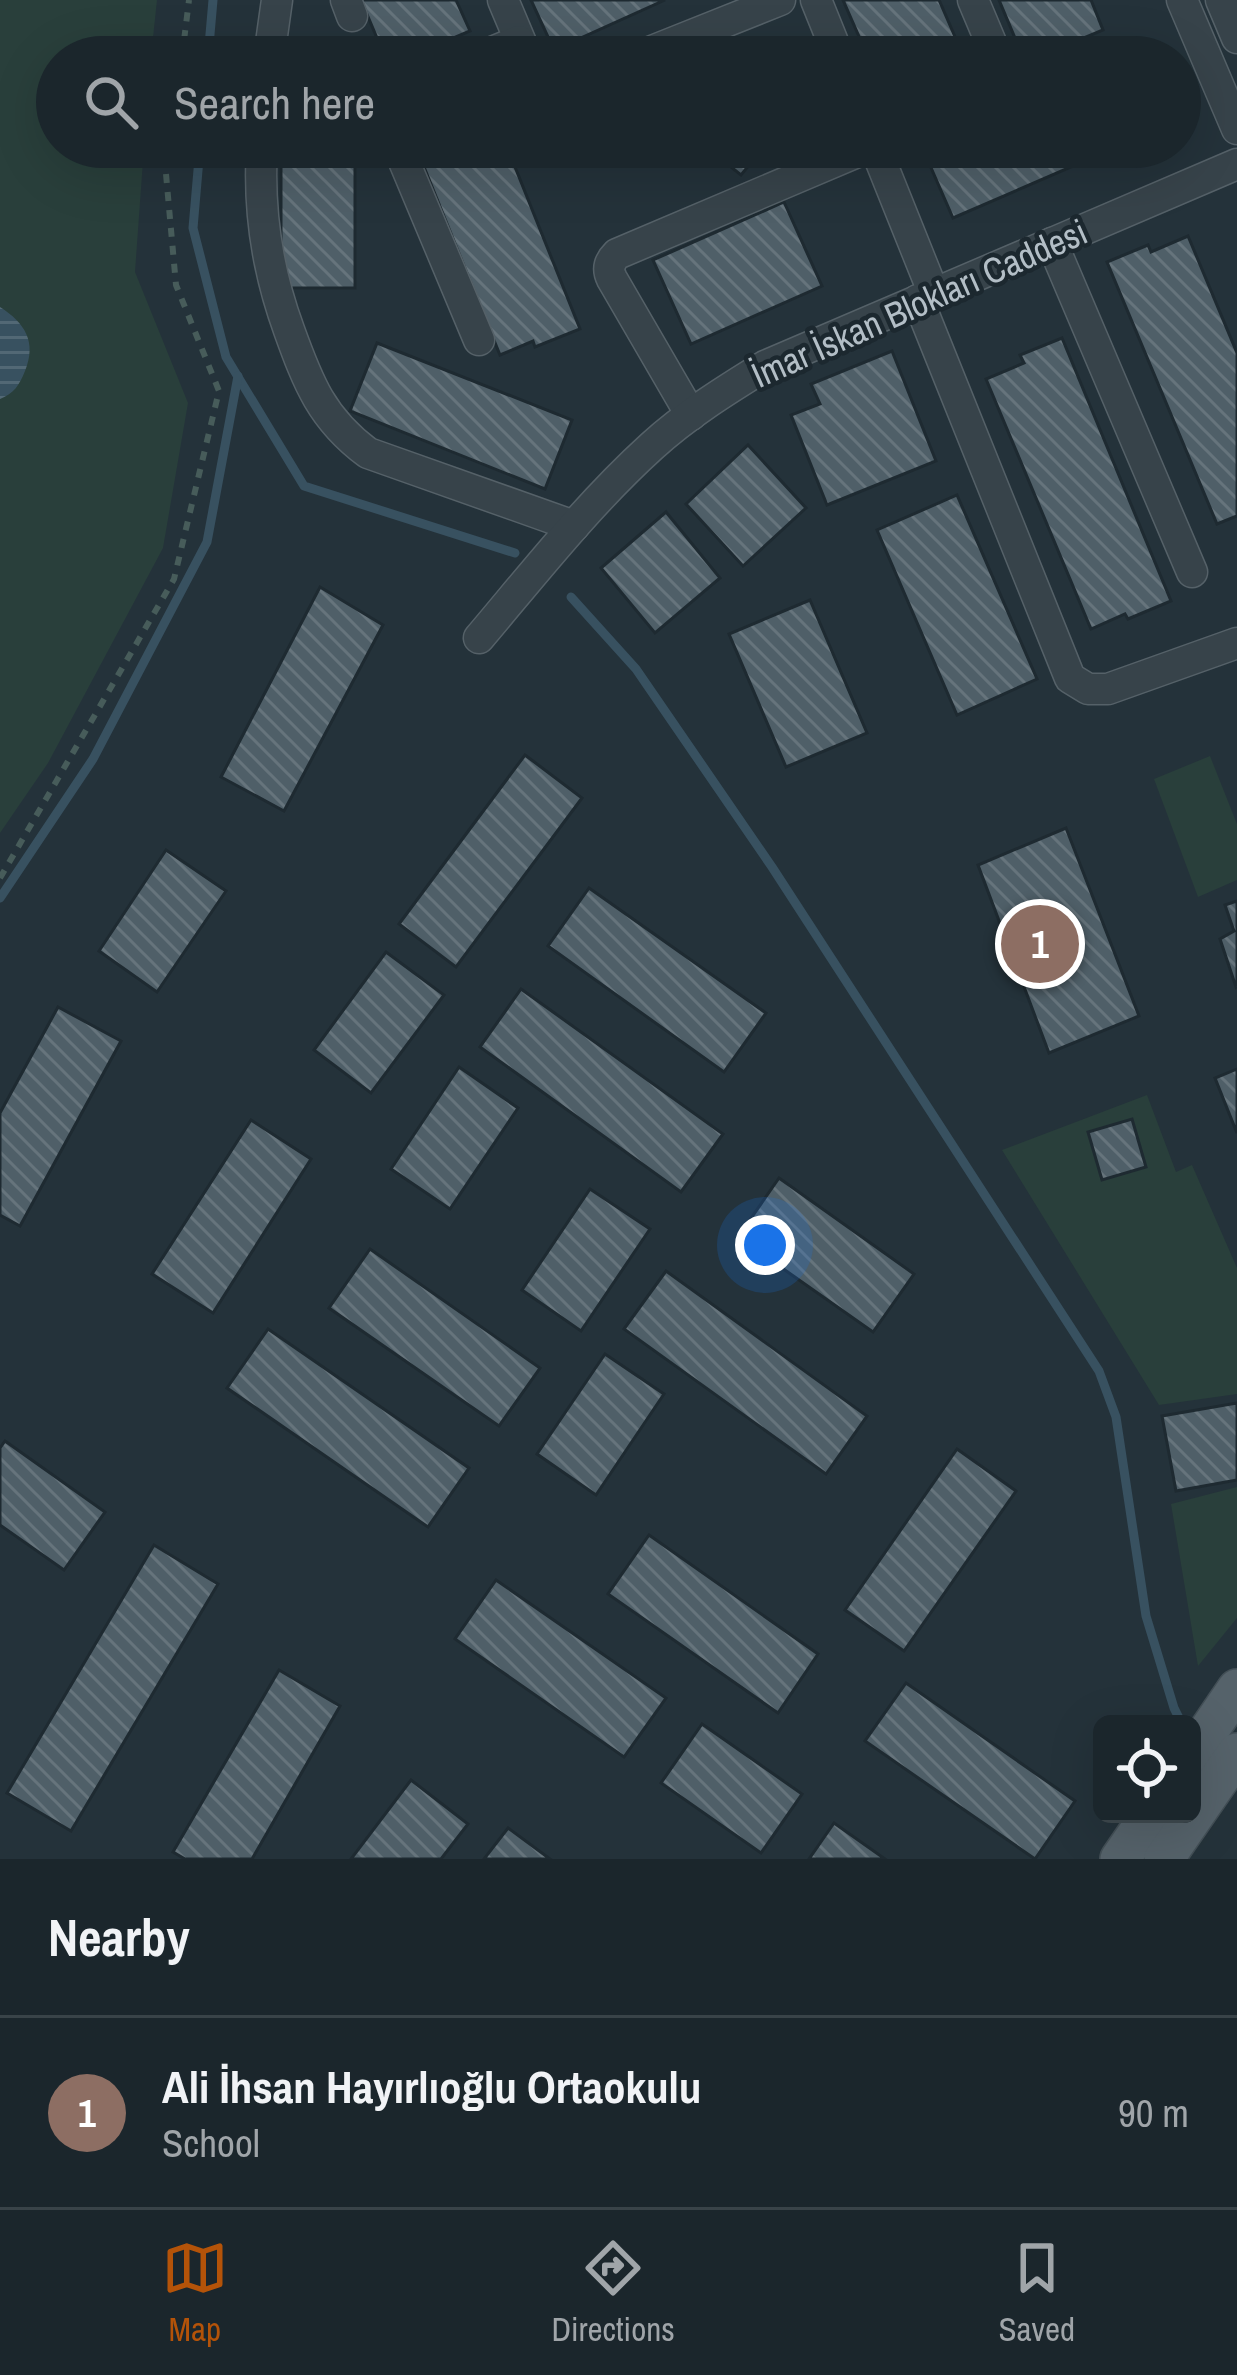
<!DOCTYPE html>
<html lang="en">
<head>
<meta charset="utf-8">
<style>
  body { margin:0; font-family:"Archivo Narrow",sans-serif; background:#283238; color:#f1f3f6 }
  .controls { position:absolute; right:36px; bottom:36px; display:grid; overflow:hidden; border-radius:18px; box-shadow:0 12px 48px #0002 }
  .controls button { width:108px; height:108px; display:grid; place-items:center; padding:0; border:0; border-bottom:3px solid #394348; background:#1b262c; color:#f1f3f6; font:60px sans-serif }
  .you { position:absolute; left:765px; top:1245px; width:42px; height:42px; margin:-30px; border:9px solid #fff; border-radius:50%; background:#1a73e8; box-shadow:0 0 0 18px #1a73e833 }
  .badge { display:grid; place-items:center; width:78px; height:78px; border-radius:50%; background:#b45309; color:#fff; font-size:39px; font-weight:700 }
  .pin { position:absolute; translate:-50% -50%; border:6px solid #fff; box-shadow:0 3px 12px #0006 }
  .list { margin:0; padding:0; list-style:none }
  h2 { display:flex; justify-content:space-between; align-items:center; height:156px; margin:0; padding:0 48px; font-size:51px }
  h2 small { font-size:39px; font-weight:400; color:#a0a5a9 }
  .list li { display:grid; grid-template-columns:78px 1fr auto; gap:36px; align-items:center; box-sizing:border-box; height:192px; padding:0 48px; border-top:3px solid #394348 }
  .list b { display:block; font-size:45px; white-space:nowrap }
  .list p { margin:0; font-size:39px; white-space:nowrap; color:#a0a5a9 }
  .list em { font-size:39px; font-style:normal; color:#a0a5a9 }
  .icon { flex:none; width:66px; height:66px; fill:none; stroke:currentColor; stroke-width:2; stroke-linecap:round; stroke-linejoin:round }
  .map { position:relative; flex:none; width:1237px; height:1859px; overflow:hidden }
  .search { position:absolute; background:#1b262c; box-shadow:0 12px 48px #0002; left:36px; right:36px; top:36px; height:132px; display:flex; align-items:center; gap:30px; box-sizing:border-box; padding:0 42px; border-radius:66px; color:#a0a5a9; font-size:45px }
  .sheet { height:348px; background:#1b262c }
  nav { display:flex; justify-content:space-around; align-items:center; box-sizing:border-box; height:168px; border-top:3px solid #394348; background:#1b262c; font-size:33px; color:#a0a5a9 }
  nav a { display:grid; justify-items:center; gap:6px }
  nav .on { color:#b45309 }
  .map>svg:first-child { display:block }
  .grass { fill:#293f3b }
  .water { fill:url(#water-rules) }
  .lines { fill:none; stroke-linecap:round; stroke-linejoin:round }
  .stream { stroke:#385160; stroke-width:9 }
  .building { fill:url(#building-back-hatch); stroke:#1e2a31; stroke-width:3 }
  .minor-casing { stroke:#556168; stroke-width:33 }
  .major-casing { stroke:#434f56; stroke-width:42 }
  .path { stroke:#475c5a; stroke-width:6; stroke-dasharray:9 9; stroke-linecap:butt }
  .minor { stroke:#37434a; stroke-width:30 }
  .major { stroke:#55626a; stroke-width:39 }
  .labels { text-anchor:middle; stroke-width:9; stroke-linejoin:round; paint-order:stroke }
  .street-label { font-size:36px; fill:#b3bec6; stroke:#1c282f }
</style>
</head>
<body>
<div class="map">
<svg width="1237" height="1859" viewBox="0 0 1237 1859">
  <defs>
    <pattern id="water-rules" width="6" height="5" patternUnits="userSpaceOnUse" patternTransform="scale(3)"><rect width="6" height="5" fill="#385160"/><path d="M0 2.5h6" fill="none" stroke="#526875"/></pattern>
    <pattern id="building-back-hatch" width="6" height="6" patternUnits="userSpaceOnUse" patternTransform="scale(3)"><rect width="6" height="6" fill="#4f5f68"/><path d="M-1 5l2 2M0 0l6 6M5-1l2 2" fill="none" stroke="#66747c"/></pattern>
  </defs>
  <rect width="100%" height="100%" fill="#24323a"/>
  <!-- grass -->
  <g class="grass">
    <polygon points="0,0 157,0 151,57 57,57 57,147 144,147 135,272 188,403 163,548 48,763 0,833"/>
    <polygon points="1210,756 1237,824 1237,880 1198,897 1154,779"/>
    <polygon points="1147,1095 1176,1172 1192,1165 1237,1268 1237,1394 1159,1405 1002,1150"/>
    <polygon points="1237,1487 1237,1618 1198,1666 1171,1504"/>
  </g>
  <!-- water -->
  <path class="water" d="M0 307C25 323 37 342 25 371 19 386 14 393 0 399Z"/>
  <g class="lines">
    <!-- stream -->
    <g class="stream">
      <polyline points="208,57 213,0"/>
      <polyline points="200,147 193,228 226,357 304,486 515,553"/>
      <polyline points="571,597 636,669 772,867 1099,1371 1116,1417 1146,1616 1174,1708 1182,1724"/>
      <polyline points="0,898 93,759 207,542 238,376"/>
    </g>
  </g>
  <!-- building -->
  <g class="building">
    <polygon points="361,0 456,0 470,31 409,57 385,57"/>
    <polygon points="531,0 665,0 554,50"/>
    <polygon points="843,0 939,0 959,46 933,57 868,57"/>
    <polygon points="999,0 1091,0 1103,30 1060,48 1057,43 1023,57"/>
    <rect x="281" y="147" width="74" height="141"/>
    <polygon points="416,147 507,147 580,329 535,347 533,341 500,355"/>
    <polygon points="706,147 764,147 741,175"/>
    <polygon points="922,147 1117,147 953,218"/>
    <polygon points="784,202 822,286 691,344 653,260"/>
    <polygon points="1188,236 1237,353 1237,516 1217,524 1107,262 1148,245 1151,252"/>
    <polygon points="1062,338 1171,601 1128,619 1125,614 1091,629 986,379 1024,363 1020,355"/>
    <polygon points="377,343 572,420 545,489 350,411"/>
    <polygon points="892,351 936,461 827,505 791,415 820,404 811,384"/>
    <polygon points="748,445 806,508 743,566 686,504"/>
    <polygon points="957,495 1037,679 957,715 877,530"/>
    <polygon points="666,512 720,578 655,633 601,568"/>
    <polygon points="320,587 383,625 284,811 221,777"/>
    <polygon points="810,600 867,733 786,767 729,634"/>
    <polygon points="525,755 582,798 456,967 399,924"/>
    <polygon points="1066,828 1139,1016 1049,1053 978,865"/>
    <polygon points="166,850 226,891 157,992 99,951"/>
    <polygon points="589,888 766,1013 724,1072 548,946"/>
    <polygon points="1237,901 1237,986 1236,987 1220,939 1234,931 1225,905"/>
    <polygon points="386,952 444,995 371,1093 314,1050"/>
    <polygon points="521,989 723,1134 681,1192 480,1047"/>
    <polygon points="58,1007 121,1041 20,1226 0,1215 0,1113"/>
    <polygon points="459,1067 518,1108 450,1209 391,1169"/>
    <polygon points="1237,1069 1237,1133 1215,1078"/>
    <polygon points="1132,1119 1146,1167 1102,1180 1088,1132"/>
    <polygon points="251,1120 311,1159 213,1313 152,1274"/>
    <polygon points="779,1178 914,1274 873,1332 738,1237"/>
    <polygon points="590,1189 650,1229 581,1331 522,1290"/>
    <polygon points="370,1249 540,1368 499,1426 329,1308"/>
    <polygon points="666,1271 867,1416 826,1474 624,1329"/>
    <polygon points="268,1329 469,1468 428,1527 227,1388"/>
    <polygon points="605,1354 664,1394 596,1495 537,1454"/>
    <polygon points="1237,1403 1237,1480 1176,1491 1162,1416"/>
    <polygon points="5,1441 105,1512 64,1570 0,1525 0,1448"/>
    <polygon points="957,1449 1016,1491 904,1651 845,1610"/>
    <polygon points="649,1535 818,1654 778,1713 608,1594"/>
    <polygon points="154,1545 218,1584 71,1831 7,1793"/>
    <polygon points="496,1580 666,1698 624,1757 455,1639"/>
    <polygon points="279,1670 340,1706 252,1859 185,1859 173,1852"/>
    <polygon points="906,1683 1075,1801 1035,1859 865,1741"/>
    <polygon points="702,1724 802,1794 761,1853 661,1783"/>
    <polygon points="411,1780 468,1824 441,1859 351,1859"/>
    <polygon points="834,1823 885,1859 809,1859"/>
    <polygon points="508,1828 550,1859 484,1859"/>
  </g>
  <g class="lines">
    <defs>
      <g id="minor">
        <polyline points="346,0 352,16"/>
        <polyline points="503,0 527,57"/>
        <polyline points="816,0 839,57"/>
        <polyline points="973,0 997,57"/>
        <polyline points="1182,0 1237,129"/>
        <polyline points="1221,0 1237,38"/>
        <polyline points="269,57 277,0"/>
        <polyline points="480,57 519,41"/>
        <polyline points="637,57 780,0"/>
        <path d="M262 147C258 211 267 270 289 330 308 383 322 419 368 453L574 526"/>
        <polyline points="398,147 479,340"/>
        <polyline points="875,147 934,294"/>
        <polyline points="1052,243 1192,572"/>
        <polyline points="918,300 1070,678 1088,689 1108,689 1237,643"/>
        <path d="M691 415 612 279C607 269 609 262 617 254L869 147"/>
        <path d="M479 638C534 573 588 504 652 446 686 415 726 390 765 366L1237 164"/>
      </g>
      <g id="major">
        <polyline points="1192,1755 1237,1689"/>
        <polyline points="1120,1859 1151,1814"/>
        <polyline points="1164,1859 1237,1753"/>
      </g>
    </defs>
    <!-- minor casing -->
    <use href="#minor" class="minor-casing"/>
    <!-- major casing -->
    <use href="#major" class="major-casing"/>
    <!-- path -->
    <g class="path">
      <polyline points="182,57 189,0"/>
      <polyline points="0,878 174,579 219,391 176,285 166,174 170,147"/>
    </g>
    <!-- minor -->
    <use href="#minor" class="minor"/>
    <!-- major -->
    <use href="#major" class="major"/>
  </g>
  <g class="labels">
    <!-- street labels -->
    <g class="street-label">
      <text transform="translate(919 303) rotate(-24)" y="13">İmar İskan Blokları Caddesi</text>
    </g>
  </g>
</svg>
<div class="controls">
<button><svg class="icon" aria-label="locate" viewBox="0 0 24 24"><circle cx="12" cy="12" r="6"/><path d="M12 2v4M12 18v4M2 12h4M18 12h4"/></svg></button>
</div>
<div class="you"></div>
<div class="pin badge" style="left:1040px;top:944px;background:#8d6e63">1</div>
<div class="search"><svg class="icon" aria-label="search" viewBox="0 0 24 24"><circle cx="10" cy="10" r="6"/><path d="M15 15l6 6"/></svg>Search here</div>
</div>
<section class="sheet">
<h2>Nearby<small></small></h2>
<ul class="list">
<li><span class="badge" style="background:#8d6e63">1</span><div><b>Ali İhsan Hayırlıoğlu Ortaokulu</b><p>School</p></div><em>90 m</em></li>
</ul>
</section>
<nav>
<a class="on"><svg class="icon" aria-label="map" viewBox="0 0 24 24"><path d="M3 6l6-2 6 2 6-2v14l-6 2-6-2-6 2zM9 4v14M15 6v14"/></svg>Map</a>
<a><svg class="icon" aria-label="directions" viewBox="0 0 24 24"><path d="M12 3l9 9-9 9-9-9zM9 14v-3h6M13 9l2 2-2 2"/></svg>Directions</a>
<a><svg class="icon" aria-label="saved" viewBox="0 0 24 24"><path d="M7 4h10v16l-5-4-5 4z"/></svg>Saved</a>
</nav>
</body>
</html>
